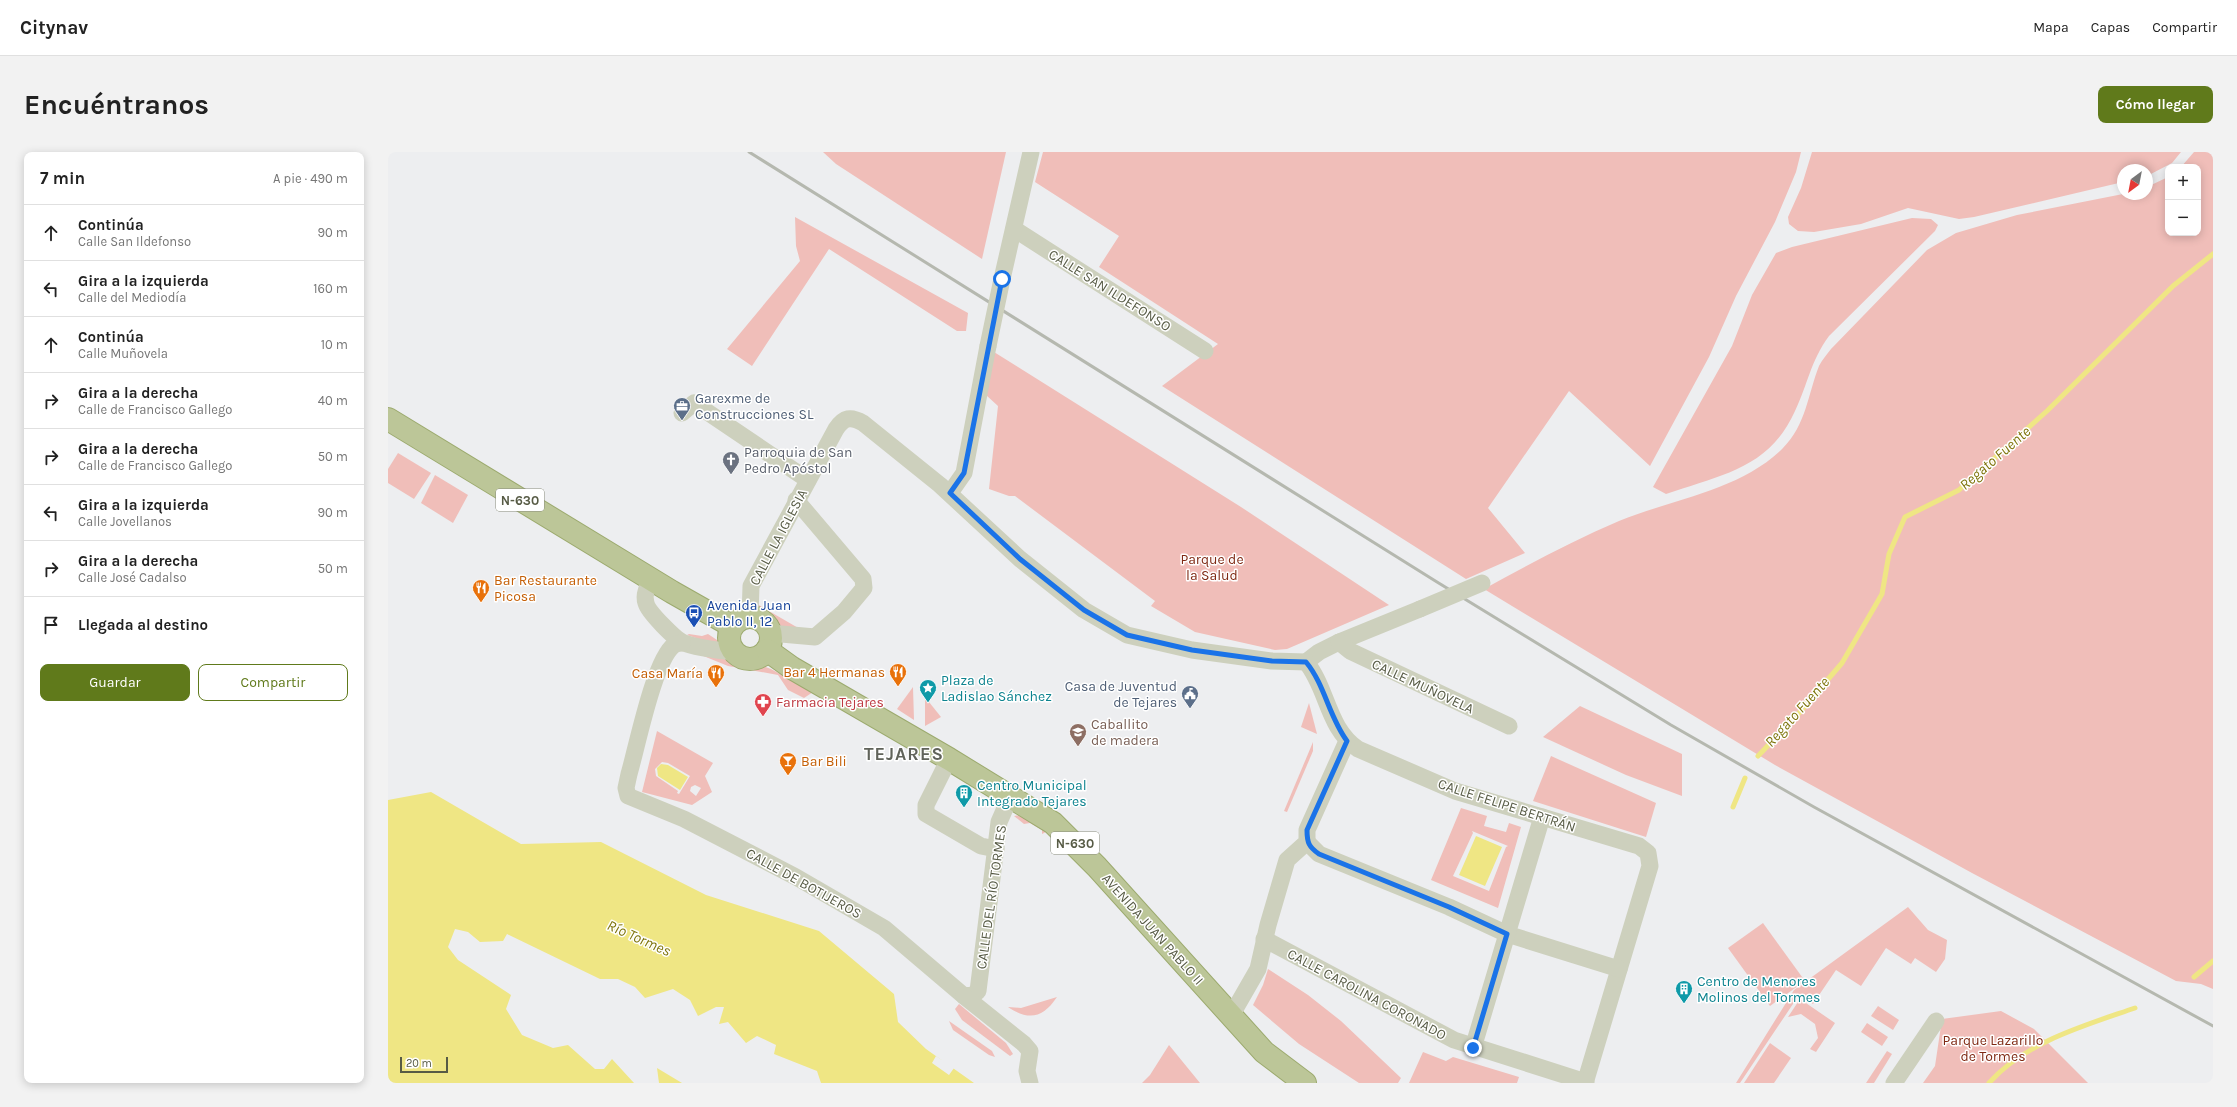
<!DOCTYPE html>
<html lang="es">
<head>
<meta charset="utf-8">
<style>
  body { margin:0; font-family:Karla,sans-serif; background:#f2f2f2; color:#222 }
  .controls { position:absolute; right:12px; top:12px; display:grid; overflow:hidden; border-radius:8px; box-shadow:0 2px 10px #0003 }
  .controls button { width:36px; height:36px; display:grid; place-items:center; padding:0; border:0; border-bottom:1px solid #e0e0e0; background:#fff; color:#222; font:20px sans-serif }
  .compass { position:absolute; left:1729px; top:12px; width:36px; height:36px; border-radius:50%; background:#fff; box-shadow:0 2px 10px #0003; rotate:212deg }
  .scale { position:absolute; left:12px; bottom:10px; width:48px; box-sizing:border-box; padding-left:4px; border:2px solid #575b45; border-top:0; font-size:11px; line-height:14px; white-space:nowrap; color:#575b45; -webkit-text-stroke:3px #fff; paint-order:stroke }
  .stop { position:absolute; width:12px; height:12px; margin:-9px; border:3px solid #1a73e8; border-radius:50%; background:#fff }
  .stop.end { background:#1a73e8; border-color:#fff; box-shadow:0 1px 4px #0008 }
  .list { margin:0; padding:0; list-style:none }
  h2 { display:flex; justify-content:space-between; align-items:center; height:52px; margin:0; padding:0 16px; font-size:17px }
  h2 small { font-size:13px; font-weight:400; color:#767676 }
  .list li { display:grid; grid-template-columns:26px 1fr auto; gap:12px; align-items:center; box-sizing:border-box; height:56px; padding:0 16px; border-top:1px solid #e0e0e0 }
  .list b { display:block; font-size:15px; white-space:nowrap }
  .list p { margin:0; font-size:13px; white-space:nowrap; color:#767676 }
  .list em { font-size:13px; font-style:normal; color:#767676 }
  .actions { display:flex; gap:8px; padding:12px 16px }
  .actions a { flex:1; padding:9px 0; border:1px solid #607a1b; border-radius:8px; text-align:center; font-size:14px; color:#607a1b }
  .actions .main { background:#607a1b; color:#fff }
  .icon { flex:none; width:22px; height:22px; fill:none; stroke:currentColor; stroke-width:2; stroke-linecap:round; stroke-linejoin:round }
  .map { position:relative; flex:none; width:1825px; height:931px; overflow:hidden; border-radius:8px }
  header { display:flex; align-items:center; gap:24px; box-sizing:border-box; height:56px; padding:0 20px; background:#fff; border-bottom:1px solid #e0e0e0 }
  header strong { font-size:19px }
  nav { display:flex; gap:22px; margin-inline-start:auto; font-size:14px }
  .intro { display:flex; align-items:center; justify-content:space-between; box-sizing:border-box; height:96px; padding:0 24px }
  h1 { margin:0; font-size:28px }
  .button { padding:10px 18px; border-radius:8px; background:#607a1b; color:#fff; font-size:14px; font-weight:700 }
  main { display:flex; gap:24px; padding:0 24px }
  aside { flex:1; background:#fff; border-radius:8px; box-shadow:0 2px 10px #0003 }
  .map>svg:first-child { display:block }
  .green { fill:#f0beb9; fill-rule:evenodd }
  .water { fill:#efe684 }
  .pier { fill:#edeef0 }
  .lines { fill:none; stroke-linecap:round; stroke-linejoin:round }
  .stream { stroke:#efe684; stroke-width:5 }
  .trunk-casing { stroke:#9caa6e; stroke-width:24 }
  .minor { stroke:#cdd0bd; stroke-width:17 }
  .trunk { stroke:#bcc698; stroke-width:22 }
  .rail { stroke:#b5b8af; stroke-width:3 }
  .minor-bridge { stroke:#cdd0bd; stroke-width:17 }
  .route { stroke:#1a73e8; stroke-width:5 }
  .labels { text-anchor:middle; stroke-width:3; stroke-linejoin:round; paint-order:stroke }
  .shield { fill:#fff; stroke:#898c7d; stroke-width:1 }
  .shield-label { font-size:13px; font-weight:bold; fill:#575b45 }
  .street-label { font-size:14px; fill:#575b45; stroke:#fff }
  .service-label { font-size:14px; fill:#4e5e75; stroke:#fff; text-anchor:start }
  .worship-label { font-size:14px; fill:#5b616d; stroke:#fff; text-anchor:start }
  .park-label { font-size:14px; fill:#7f2913; stroke:#fff }
  .food-label { font-size:14px; fill:#c56008; stroke:#fff; text-anchor:start }
  .transit-label { font-size:14px; fill:#164399; stroke:#fff; text-anchor:start }
  .culture-label { font-size:14px; fill:#0d838f; stroke:#fff; text-anchor:start }
  .health-label { font-size:14px; fill:#be3a42; stroke:#fff; text-anchor:start }
  .education-label { font-size:14px; fill:#785e54; stroke:#fff; text-anchor:start }
  .water-label { font-size:15px; font-style:italic; fill:#7e740a; stroke:#fff }
  .district-label { font-size:18px; font-weight:bold; letter-spacing:1px; fill:#60635a; stroke:#fff }
</style>
</head>
<body>
<header>
<strong>Citynav</strong>
<nav><a>Mapa</a><a>Capas</a><a>Compartir</a></nav>
</header>
<div class="intro"><h1>Encuéntranos</h1><a class="button">Cómo llegar</a></div>
<main>
<aside>
<h2>7 min<small>A pie · 490 m</small></h2>
<ul class="list">
<li><svg class="icon" aria-label="ahead" viewBox="0 0 24 24"><path d="M12 20V5M6 11l6-6 6 6"/></svg><div><b>Continúa</b><p>Calle San Ildefonso</p></div><em>90 m</em></li>
<li><svg class="icon" aria-label="left" viewBox="0 0 24 24"><path d="M17 20v-9H6M10 6l-5 5 5 5"/></svg><div><b>Gira a la izquierda</b><p>Calle del Mediodía</p></div><em>160 m</em></li>
<li><svg class="icon" aria-label="ahead" viewBox="0 0 24 24"><path d="M12 20V5M6 11l6-6 6 6"/></svg><div><b>Continúa</b><p>Calle Muñovela</p></div><em>10 m</em></li>
<li><svg class="icon" aria-label="right" viewBox="0 0 24 24"><path d="M7 20v-9h11M14 6l5 5-5 5"/></svg><div><b>Gira a la derecha</b><p>Calle de Francisco Gallego</p></div><em>40 m</em></li>
<li><svg class="icon" aria-label="right" viewBox="0 0 24 24"><path d="M7 20v-9h11M14 6l5 5-5 5"/></svg><div><b>Gira a la derecha</b><p>Calle de Francisco Gallego</p></div><em>50 m</em></li>
<li><svg class="icon" aria-label="left" viewBox="0 0 24 24"><path d="M17 20v-9H6M10 6l-5 5 5 5"/></svg><div><b>Gira a la izquierda</b><p>Calle Jovellanos</p></div><em>90 m</em></li>
<li><svg class="icon" aria-label="right" viewBox="0 0 24 24"><path d="M7 20v-9h11M14 6l5 5-5 5"/></svg><div><b>Gira a la derecha</b><p>Calle José Cadalso</p></div><em>50 m</em></li>
<li><svg class="icon" aria-label="arrive" viewBox="0 0 24 24"><path d="M6 21V4h12l-3 4 3 4H6"/></svg><div><b>Llegada al destino</b></div></li>
</ul>
<div class="actions"><a class="main">Guardar</a><a>Compartir</a></div>
</aside>
<div class="map">
<svg width="1825" height="931" viewBox="0 0 1825 931">
  <rect width="100%" height="100%" fill="#edeef0"/>
  <!-- green -->
  <g class="green">
    <polygon points="435,0 618,0 594,107 448,12"/>
    <polygon points="655,0 1413,0 1408,20 1387,70 1348,144 1321,205 1262,314 1181,239 1100,356 1137,401 1078,427 774,234 830,192 711,115 731,84 647,30"/>
    <polygon points="1424,0 1793,0 1784,11 1759,24 1759,18 1735,18 1735,30 1586,65 1571,67 1520,56 1473,72 1426,80 1410,79 1401,72 1400,65 1413,36"/>
    <path d="M1806 0H1825V837L1813 832 1788 829 1584 721 1387 613 1096 437C1140 413 1184 389 1231 369 1285 347 1353 338 1395 296 1418 273 1420 242 1431 214 1434 208 1439 202 1443 197L1539 98 1568 81 1629 63 1735 42H1759V35L1780 25V81H1810V15H1793Z"/>
    <polygon points="407,65 580,161 578,179 569,179 441,97 364,214 339,197 412,109 408,94"/>
    <path d="M1524 66 1543 67 1550 73 1547 79 1441 184C1422 210 1420 232 1407 259 1381 317 1332 323 1278 342L1265 335 1344 194 1364 143 1388 101 1404 95Z"/>
    <polygon points="606,200 853,355 1001,453 899,497 887,498 807,480 763,454 767,449 627,344 621,344 601,337 610,254 598,243"/>
    <polygon points="10,301 43,321 26,347 0,331 0,317"/>
    <polygon points="47,323 80,343 65,371 33,351"/>
    <polygon points="369,452 412,477 389,474 382,464 368,455"/>
    <polygon points="301,482 314,484 320,482 332,490 331,494 299,483"/>
    <polygon points="313,503 338,507 353,516 375,514 383,517 425,540 416,546 400,538 390,523 340,514"/>
    <polygon points="525,535 526,568 509,557"/>
    <polygon points="537,545 553,565 537,574"/>
    <polygon points="921,551 929,582 913,575"/>
    <polygon points="1192,554 1294,602 1294,644 1238,623 1155,585"/>
    <path d="M269 579 325 611 317 624 324 640 304 653 254 640ZM274 610 280 611 302 624 291 642 289 641 290 639 268 624 267 617ZM307 633 313 636 308 644 302 639 303 635Z"/>
    <polygon points="925,590 925,599 899,660 896,659"/>
    <polygon points="1163,604 1268,651 1258,685 1145,649"/>
    <path d="M1073 656 1099 664 1096 674 1118 680 1121 671 1133 675 1110 756 1043 728ZM1084 679 1120 694 1118 695 1101 739 1065 724 1085 681Z"/>
    <polygon points="632,663 661,680 664,684 658,680 654,682 654,678 642,671 636,672 626,664"/>
    <polygon points="1520,755 1540,778 1559,788 1557,807 1548,820 1527,806 1523,812 1498,796 1473,834 1448,818 1425,852 1411,843 1352,931 1348,931 1406,838"/>
    <polygon points="1375,771 1417,829 1382,854 1340,796"/>
    <polygon points="880,817 920,843 953,869 1013,926 1010,931 971,931 911,892 865,853 875,833"/>
    <path d="M669 845C655 866 641 869 620 855L633 856Z"/>
    <polygon points="1412,847 1447,871 1428,900 1422,897 1430,886 1427,872 1413,862 1400,865"/>
    <polygon points="571,852 618,891 625,902 622,904 574,868 567,857"/>
    <polygon points="1490,854 1511,868 1505,878 1483,864"/>
    <polygon points="1613,859 1646,877 1700,931 1535,931 1547,914 1554,867"/>
    <polygon points="561,869 604,899 607,905 601,903 565,878"/>
    <polygon points="1479,871 1500,885 1494,894 1473,880"/>
    <polygon points="1382,891 1403,906 1386,931 1356,931"/>
    <polygon points="781,893 812,931 754,931 762,923"/>
    <polygon points="1499,899 1504,902 1486,931 1478,931"/>
    <polygon points="1035,900 1058,909 1065,905 1131,925 1129,931 1021,931"/>
  </g>
  <!-- water -->
  <g class="water">
    <polygon points="273,612 280,613 300,625 292,638 270,624 269,616"/>
    <polygon points="43,640 133,692 213,690 318,743 431,779 506,842 510,870 538,897 586,931 433,931 429,919 386,902 388,893 369,884 358,891 340,870 331,872 336,855 328,855 310,864 302,848 285,837 257,846 247,835 230,827 212,827 119,782 115,789 92,790 80,780 67,777 60,795 70,808 123,843 118,857 134,883 165,896 180,893 207,917 216,917 224,907 246,931 0,931 0,648"/>
    <polygon points="1088,684 1114,695 1097,734 1071,723"/>
    <polygon points="269,916 294,931 271,931"/>
  </g>
  <!-- pier -->
  <polygon class="pier" points="548,904 554,908 555,907 566,916 561,923 544,911"/>
  <g class="lines">
    <!-- stream -->
    <g class="stream">
      <polyline points="1370,604 1411,561 1454,511 1494,442 1501,402 1517,365 1571,338 1659,259 1785,134 1825,102"/>
      <polyline points="1345,655 1357,626"/>
      <polyline points="1806,825 1825,809"/>
      <path d="M1601 931C1637 890 1698 873 1747 856"/>
    </g>
    <defs>
      <g id="trunk">
        <polyline points="0,267 284,440 344,474"/>
        <circle cx="362" cy="486" r="21"/>
        <polyline points="379,498 404,516 561,607 665,671 709,715 876,900 917,931"/>
      </g>
    </defs>
    <!-- trunk casing -->
    <use href="#trunk" class="trunk-casing"/>
    <!-- minor -->
    <g class="minor">
      <polyline points="626,77 817,199"/>
      <polyline points="614,127 643,0"/>
      <polyline points="294,261 306,251 420,328"/>
      <polyline points="562,341 576,321 600,194"/>
      <path d="M264 427C260 434 255 442 258 451 260 460 288 488 296 491 312 497 329 498 346 500"/>
      <path d="M362 465 363 434 448 277C456 265 463 264 475 271L552 333 632 407 696 458 739 483 804 498 884 509 918 510 931 500 951 490 1032 457"/>
      <polyline points="382,481 427,485 456,460 476,436 475,427 408,348"/>
      <polyline points="951,490 962,499 1121,574"/>
      <path d="M294 491C292 491 288 492 286 493 266 508 249 595 241 622L238 636 240 644 296 667 408 725 496 776 576 844 585 843 590 839 611 670 622 645"/>
      <path d="M918 510C940 537 939 576 970 597L1067 639 1251 694 1260 701 1262 714 1197 931"/>
      <polyline points="561,607 538,653 538,662 593,694 608,697"/>
      <polyline points="919,690 931,702 1061,755 1119,782 1231,817"/>
      <polyline points="876,787 1066,888 1198,930"/>
      <polyline points="576,844 636,892 642,899 639,919 642,931"/>
      <polyline points="843,864 870,817 880,773 899,708 919,690 919,678 959,589"/>
      <polyline points="1085,896 1154,665"/>
      <polyline points="1506,931 1548,869"/>
    </g>
    <!-- trunk -->
    <use href="#trunk" class="trunk"/>
    <!-- rail -->
    <polyline class="rail" points="361,0 1049,430 1283,573 1426,655 1825,874"/>
    <!-- minor-bridge -->
    <g class="minor-bridge">
      <polyline points="600,194 614,127"/>
      <polyline points="1032,457 1094,431"/>
    </g>
  </g>
  <g class="lines">
    <!-- route -->
    <path class="route" d="M614 127 576 321 562 341 632 407 696 458 739 483 804 498 884 509 918 510C937 533 941 565 959 589L919 678C919 691 921 695 931 702L1061 755 1119 782 1085 896"/>
  </g>
  <!-- icons -->
  <defs>
    <symbol id="office-pin" viewBox="-11 -11 22 30"><path d="M0 17L-7.5 6A9.5 9.5 0 1 1 7.5 6Z" fill="#5c6f8a" stroke="#fff"/><path d="M-6-3h4V-5.5h4V-3h4V5H-6ZM-1-4.5V-3h2v-1.5ZM-6 0V1H6V0Z" fill="#fff"/></symbol>
    <symbol id="church-pin" viewBox="-11 -11 22 30"><path d="M0 17L-7.5 6A9.5 9.5 0 1 1 7.5 6Z" fill="#6b7280" stroke="#fff"/><path d="M-1.2-6h2.4v3.5h3.3v2.4h-3.3V6h-2.4V-.1h-3.3v-2.4h3.3Z" fill="#fff"/></symbol>
    <symbol id="restaurant-pin" viewBox="-11 -11 22 30"><path d="M0 17L-7.5 6A9.5 9.5 0 1 1 7.5 6Z" fill="#e8710a" stroke="#fff"/><path d="M-5-6h1v4h1v-4h1v4h1v-4h1v5L-1.5 .5V6h-2V.5L-5-1ZM5-6V6H3V1.5H1.5Q1.5-4 5-6Z" fill="#fff"/></symbol>
    <symbol id="bus-pin" viewBox="-11 -11 22 30"><path d="M0 17L-7.5 6A9.5 9.5 0 1 1 7.5 6Z" fill="#1a4fb4" stroke="#fff"/><path d="M-5-6H5V4H4V6H2V4H-2V6H-4V4H-5ZM-3.5-4V0h7V-4ZM-3.5 1.2v1.5H-2V1.2ZM2 1.2v1.5H3.5V1.2Z" fill="#fff"/></symbol>
    <symbol id="sight-pin" viewBox="-11 -11 22 30"><path d="M0 17L-7.5 6A9.5 9.5 0 1 1 7.5 6Z" fill="#0f9aa8" stroke="#fff"/><path d="M0-6L1.8-2.2L6-1.7L2.9 1.2L3.7 5.4L0 3.3L-3.7 5.4L-2.9 1.2L-6-1.7L-1.8-2.2Z" fill="#fff"/></symbol>
    <symbol id="civic-pin" viewBox="-11 -11 22 30"><path d="M0 17L-7.5 6A9.5 9.5 0 1 1 7.5 6Z" fill="#5c6f8a" stroke="#fff"/><path d="M-.6-6.5H3V-4.5H.6V-3L4-1V1h2V6H-6V1h2V-1L-.6-3ZM-1.2 2.5V6h2.4V2.5Z" fill="#fff"/></symbol>
    <symbol id="pharmacy-pin" viewBox="-11 -11 22 30"><path d="M0 17L-7.5 6A9.5 9.5 0 1 1 7.5 6Z" fill="#e0444e" stroke="#fff"/><path d="M-2-6h4v4h4v4h-4v4h-4v-4h-4v-4h4Z" fill="#fff"/></symbol>
    <symbol id="school-pin" viewBox="-11 -11 22 30"><path d="M0 17L-7.5 6A9.5 9.5 0 1 1 7.5 6Z" fill="#8d6e63" stroke="#fff"/><path d="M0-5L7-2L0 1L-7-2ZM-4 1L0 2.5L4 1V4Q0 6-4 4Z" fill="#fff"/></symbol>
    <symbol id="bar-pin" viewBox="-11 -11 22 30"><path d="M0 17L-7.5 6A9.5 9.5 0 1 1 7.5 6Z" fill="#e8710a" stroke="#fff"/><path d="M-6-5H6L.8 .8V4.5H3.5V6h-7V4.5H-.8V.8Z" fill="#fff"/></symbol>
    <symbol id="building-pin" viewBox="-11 -11 22 30"><path d="M0 17L-7.5 6A9.5 9.5 0 1 1 7.5 6Z" fill="#0f9aa8" stroke="#fff"/><path d="M-4-6H4V6H1V3H-1V6H-4ZM-2.5-4.3h1.7v1.8h-1.7ZM.8-4.3h1.7v1.8H.8ZM-2.5-1h1.7V.8h-1.7ZM.8-1h1.7V.8H.8Z" fill="#fff"/></symbol>
  </defs>
  <g fill-rule="evenodd">
    <use href="#office-pin" x="284" y="244" width="20" height="27"/>
    <use href="#church-pin" x="333" y="298" width="20" height="27"/>
    <use href="#restaurant-pin" x="83" y="426" width="20" height="27"/>
    <use href="#bus-pin" x="296" y="451" width="20" height="27"/>
    <use href="#restaurant-pin" x="500" y="510" width="20" height="27"/>
    <use href="#restaurant-pin" x="318" y="511" width="20" height="27"/>
    <use href="#sight-pin" x="530" y="526" width="20" height="27"/>
    <use href="#civic-pin" x="792" y="532" width="20" height="27"/>
    <use href="#pharmacy-pin" x="365" y="540" width="20" height="27"/>
    <use href="#school-pin" x="680" y="570" width="20" height="27"/>
    <use href="#bar-pin" x="390" y="599" width="20" height="27"/>
    <use href="#building-pin" x="566" y="631" width="20" height="27"/>
    <use href="#building-pin" x="1286" y="827" width="20" height="27"/>
  </g>
  <g class="labels">
    <!-- shield labels -->
    <g class="shield">
      <rect x="108" y="337" width="48" height="22" rx="3"/>
      <rect x="663" y="680" width="48" height="22" rx="3"/>
    </g>
    <g class="shield-label">
      <text x="132" y="353">N-630</text>
      <text x="687" y="696">N-630</text>
    </g>
    <!-- street labels -->
    <g class="street-label">
      <text transform="translate(722 138) rotate(32)" y="5">CALLE SAN ILDEFONSO</text>
      <text transform="translate(390 385) rotate(-62)" y="5">CALLE LA IGLESIA</text>
      <text transform="translate(1035 534) rotate(25)" y="5">CALLE MUÑOVELA</text>
      <text transform="translate(1119 653) rotate(18)" y="5">CALLE FELIPE BERTRÁN</text>
      <text transform="translate(416 731) rotate(29)" y="5">CALLE DE BOTIJEROS</text>
      <text transform="translate(603 745) rotate(-82)" y="5">CALLE DEL RÍO TORMES</text>
      <text transform="translate(765 777) rotate(48)" y="5">AVENIDA JUAN PABLO II</text>
      <text transform="translate(979 842) rotate(28)" y="5">CALLE CAROLINA CORONADO</text>
    </g>
    <!-- service labels -->
    <g class="service-label">
      <text x="307" y="251">Garexme de<tspan x="307" dy="16">Construcciones SL</tspan></text>
      <text x="789" y="539" text-anchor="end">Casa de Juventud<tspan x="789" dy="16">de Tejares</tspan></text>
    </g>
    <!-- worship labels -->
    <g class="worship-label">
      <text x="356" y="305">Parroquia de San<tspan x="356" dy="16">Pedro Apóstol</tspan></text>
    </g>
    <!-- park labels -->
    <g class="park-label">
      <text x="824" y="412">Parque de<tspan x="824" dy="16">la Salud</tspan></text>
      <text x="1605" y="893">Parque Lazarillo<tspan x="1605" dy="16">de Tormes</tspan></text>
    </g>
    <!-- food labels -->
    <g class="food-label">
      <text x="106" y="433">Bar Restaurante<tspan x="106" dy="16">Picosa</tspan></text>
      <text x="497" y="525" text-anchor="end">Bar 4 Hermanas</text>
      <text x="315" y="526" text-anchor="end">Casa María</text>
      <text x="413" y="614">Bar Bili</text>
    </g>
    <!-- transit labels -->
    <g class="transit-label">
      <text x="319" y="458">Avenida Juan<tspan x="319" dy="16">Pablo II, 12</tspan></text>
    </g>
    <!-- culture labels -->
    <g class="culture-label">
      <text x="553" y="533">Plaza de<tspan x="553" dy="16">Ladislao Sánchez</tspan></text>
      <text x="589" y="638">Centro Municipal<tspan x="589" dy="16">Integrado Tejares</tspan></text>
      <text x="1309" y="834">Centro de Menores<tspan x="1309" dy="16">Molinos del Tormes</tspan></text>
    </g>
    <!-- health labels -->
    <g class="health-label">
      <text x="388" y="555">Farmacia Tejares</text>
    </g>
    <!-- education labels -->
    <g class="education-label">
      <text x="703" y="577">Caballito<tspan x="703" dy="16">de madera</tspan></text>
    </g>
    <!-- water labels -->
    <g class="water-label">
      <text transform="translate(1607 306) rotate(-41)" y="5">Regato Fuente</text>
      <text transform="translate(1409 560) rotate(-48)" y="5">Regato Fuente</text>
      <text transform="translate(251 786) rotate(24)" y="5">Río Tormes</text>
    </g>
    <!-- district labels -->
    <g class="district-label">
      <text x="516" y="608">TEJARES</text>
    </g>
  </g>
</svg>
<div class="controls">
<button>+</button>
<button>−</button>
</div>
<svg class="compass" viewBox="-18 -18 36 36"><path d="M0-13l5 13h-10z" fill="#e53935"/><path d="M0 13l5-13h-10z" fill="#767676"/></svg>
<div class="scale">20 m</div>
<div class="stop" style="left:614px;top:127px"></div>
<div class="stop end" style="left:1085px;top:896px"></div>
</div>
</main>
</body>
</html>
